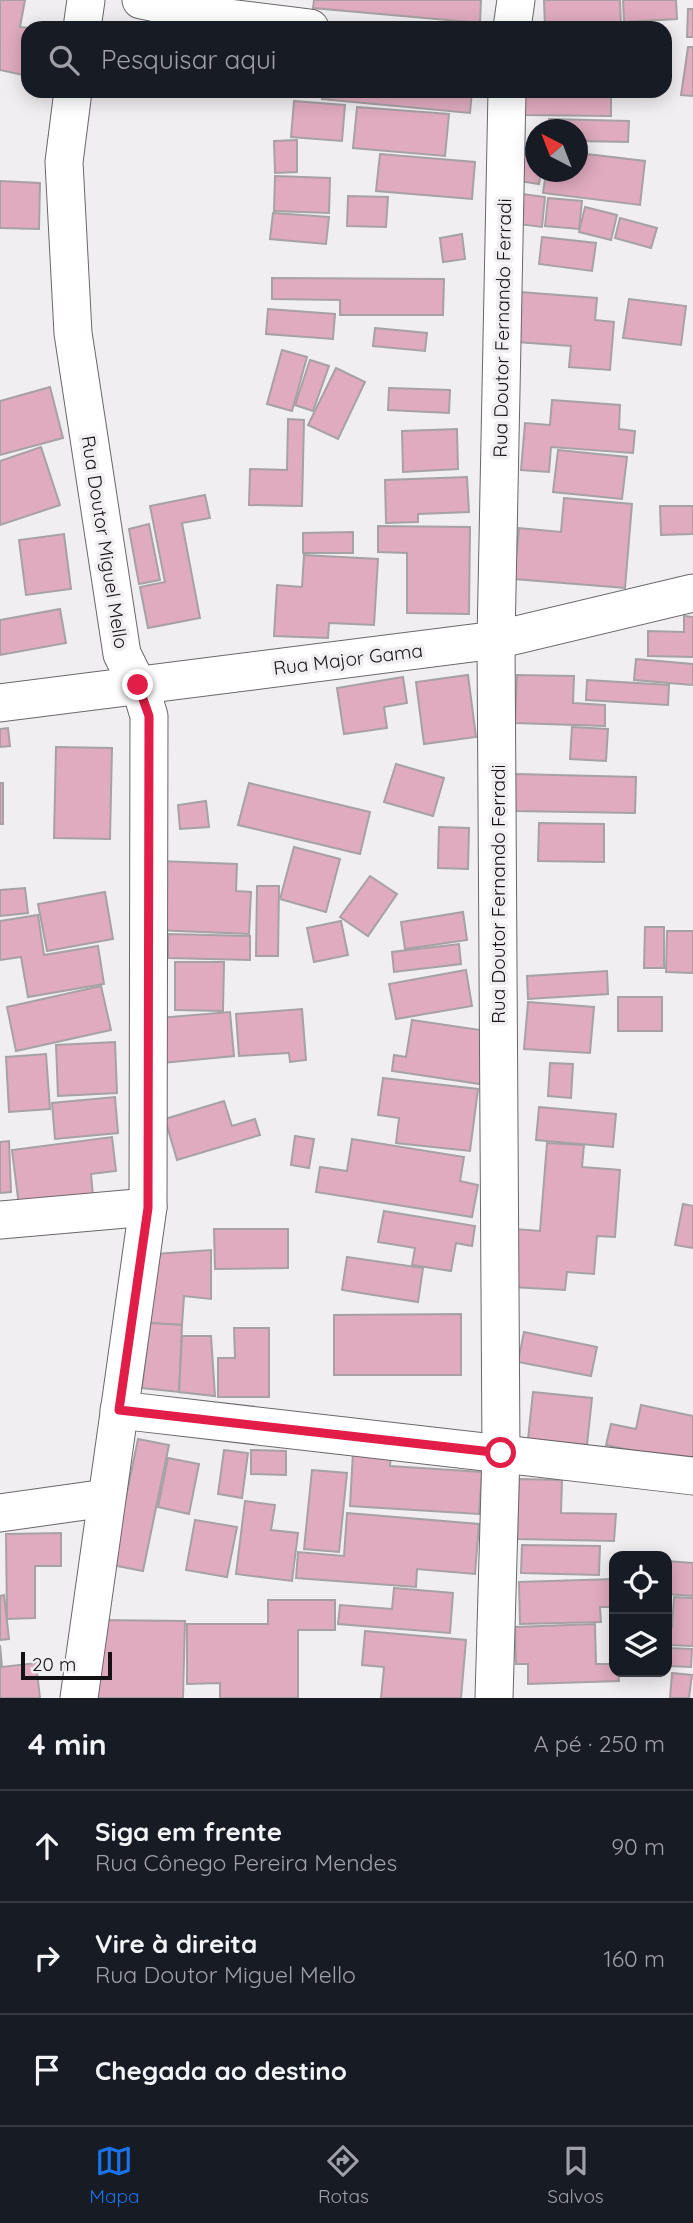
<!DOCTYPE html>
<html lang="pt">
<head>
<meta charset="utf-8">
<style>
  body { margin:0; font-family:Quicksand,sans-serif; background:#242831; color:#f1f3f6 }
  .controls { position:absolute; right:21px; bottom:21px; display:grid; overflow:hidden; border-radius:14px; box-shadow:0 4px 18px #0003 }
  .controls button { width:63px; height:63px; display:grid; place-items:center; padding:0; border:0; border-bottom:2px solid #363941; background:#171b24; color:#f1f3f6; font:35px sans-serif }
  .compass { position:absolute; left:525px; top:119px; width:63px; height:63px; border-radius:50%; background:#171b24; box-shadow:0 4px 18px #0003; rotate:318deg }
  .scale { position:absolute; left:21px; bottom:18px; width:91px; box-sizing:border-box; padding-left:7px; border:4px solid #141214; border-top:0; font-size:19px; line-height:24px; white-space:nowrap; color:#141214; -webkit-text-stroke:5px #f1eef2; paint-order:stroke }
  .stop { position:absolute; width:21px; height:21px; margin:-16px; border:5px solid #e11d48; border-radius:50%; background:#fff }
  .stop.end { background:#e11d48; border-color:#fff; box-shadow:0 2px 7px #0008 }
  .list { margin:0; padding:0; list-style:none }
  h2 { display:flex; justify-content:space-between; align-items:center; height:91px; margin:0; padding:0 28px; font-size:30px }
  h2 small { font-size:23px; font-weight:400; color:#9ea1a6 }
  .list li { display:grid; grid-template-columns:46px 1fr auto; gap:21px; align-items:center; box-sizing:border-box; height:112px; padding:0 28px; border-top:2px solid #363941 }
  .list b { display:block; font-size:26px; white-space:nowrap }
  .list p { margin:0; font-size:23px; white-space:nowrap; color:#9ea1a6 }
  .list em { font-size:23px; font-style:normal; color:#9ea1a6 }
  .icon { flex:none; width:38px; height:38px; fill:none; stroke:currentColor; stroke-width:2; stroke-linecap:round; stroke-linejoin:round }
  .map { position:relative; flex:none; width:693px; height:1698px; overflow:hidden }
  .search { position:absolute; background:#171b24; box-shadow:0 4px 18px #0003; left:21px; right:21px; top:21px; height:77px; display:flex; align-items:center; gap:18px; box-sizing:border-box; padding:0 24px; border-radius:21px; color:#9ea1a6; font-size:26px }
  .sheet { height:427px; background:#171b24 }
  nav { display:flex; justify-content:space-around; align-items:center; box-sizing:border-box; height:98px; border-top:2px solid #363941; background:#171b24; font-size:19px; color:#9ea1a6 }
  nav a { display:grid; justify-items:center; gap:4px }
  nav .on { color:#1a73e8 }
  .map>svg:first-child { display:block }
  .building { fill:#e0abbf; stroke:#a6a1a3; stroke-width:2 }
  .lines { fill:none; stroke-linecap:round; stroke-linejoin:round }
  .minor-casing { stroke:#6a676b; stroke-width:39 }
  .minor { stroke:#fff; stroke-width:37 }
  .route { stroke:#e11d48; stroke-width:9 }
  .labels { text-anchor:middle; stroke-width:7; stroke-linejoin:round; paint-order:stroke }
  .street-label { font-size:19px; fill:#141214; stroke:#f1eef2 }
</style>
</head>
<body>
<div class="map">
<svg width="693" height="1698" viewBox="0 0 693 1698">
  <rect width="100%" height="100%" fill="#f1eef2"/>
  <!-- building -->
  <g class="building">
    <polygon points="0,0 25,0 20,27 28,28 28,76 0,70"/>
    <polygon points="314,0 481,0 480,23 313,8"/>
    <polygon points="544,0 620,0 621,26 545,28"/>
    <polygon points="623,0 676,0 677,19 624,22"/>
    <polygon points="688,9 693,9 693,37 687,37"/>
    <polygon points="688,47 693,47 693,96 681,95"/>
    <polygon points="323,91 472,91 470,113 322,99"/>
    <polygon points="522,95 611,95 611,116 522,115"/>
    <polygon points="294,101 345,105 342,141 291,137"/>
    <polygon points="357,107 449,114 445,156 353,148"/>
    <polygon points="549,119 629,121 628,142 578,141 578,130 549,130"/>
    <polygon points="297,140 297,172 275,173 274,141"/>
    <polygon points="524,153 536,155 536,172 541,172 539,184 519,181"/>
    <polygon points="578,153 645,161 640,205 543,193 546,172 578,172"/>
    <polygon points="380,154 475,162 472,199 376,191"/>
    <polygon points="275,176 330,178 329,213 274,211"/>
    <polygon points="0,181 40,183 39,229 0,228"/>
    <polygon points="515,193 545,197 542,227 511,223"/>
    <polygon points="348,196 388,197 386,227 347,226"/>
    <polygon points="548,198 582,201 579,229 545,226"/>
    <polygon points="585,207 617,215 611,240 579,232"/>
    <polygon points="273,213 329,217 326,244 270,239"/>
    <polygon points="620,218 657,228 651,248 615,238"/>
    <polygon points="462,234 465,259 443,262 440,238"/>
    <polygon points="542,237 596,243 592,271 539,264"/>
    <polygon points="272,278 444,279 443,315 340,315 340,300 272,299"/>
    <polygon points="520,292 597,298 595,320 614,322 610,370 569,367 571,346 517,342"/>
    <polygon points="629,299 686,306 681,345 623,338"/>
    <polygon points="268,309 335,314 333,339 266,334"/>
    <polygon points="375,328 427,333 425,351 373,346"/>
    <polygon points="282,350 307,357 292,411 267,404"/>
    <polygon points="310,360 329,366 313,411 295,405"/>
    <polygon points="336,368 365,382 338,439 308,425"/>
    <polygon points="50,387 63,438 0,455 0,401"/>
    <polygon points="389,388 450,390 449,413 388,410"/>
    <polygon points="552,400 620,405 619,429 635,431 633,453 551,447 549,472 521,470 525,423 550,425"/>
    <polygon points="288,419 304,420 302,506 249,505 250,469 287,470"/>
    <polygon points="457,429 458,469 403,472 402,431"/>
    <polygon points="41,447 60,505 0,525 0,461"/>
    <polygon points="558,450 627,457 622,499 553,492"/>
    <polygon points="467,477 469,512 418,514 418,522 386,523 385,480"/>
    <polygon points="205,495 210,518 182,523 200,618 148,628 140,587 165,582 150,506"/>
    <polygon points="564,498 632,504 625,588 514,579 519,528 561,532"/>
    <polygon points="660,506 693,506 693,534 661,535"/>
    <polygon points="149,524 160,580 139,584 129,529"/>
    <polygon points="378,526 470,527 469,614 407,613 407,553 378,552"/>
    <polygon points="353,532 353,553 303,553 303,533"/>
    <polygon points="64,534 71,589 26,595 19,540"/>
    <polygon points="304,555 378,559 374,625 329,623 328,638 274,636 277,585 302,587"/>
    <polygon points="60,609 66,643 0,655 0,620"/>
    <polygon points="684,616 693,617 693,657 648,656 648,631 684,632"/>
    <polygon points="636,659 693,664 693,685 634,680"/>
    <polygon points="468,675 476,737 424,744 416,682"/>
    <polygon points="517,675 574,676 573,703 605,705 605,726 515,723"/>
    <polygon points="403,677 407,703 384,707 387,728 344,734 337,688"/>
    <polygon points="587,680 669,685 668,705 586,700"/>
    <polygon points="572,727 608,729 606,761 570,759"/>
    <polygon points="8,728 10,746 0,747 0,729"/>
    <polygon points="56,747 112,748 110,839 54,838"/>
    <polygon points="396,764 444,778 433,816 384,802"/>
    <polygon points="515,774 636,777 635,813 514,811"/>
    <rect x="0" y="783" width="3" height="41"/>
    <polygon points="249,783 370,812 360,854 238,825"/>
    <polygon points="206,801 209,827 180,829 178,805"/>
    <polygon points="539,823 604,824 604,862 538,861"/>
    <polygon points="439,827 469,828 468,869 438,868"/>
    <polygon points="294,847 340,859 326,912 280,899"/>
    <polygon points="159,861 237,864 236,891 251,892 249,934 155,930"/>
    <polygon points="370,876 397,894 368,936 340,917"/>
    <polygon points="257,886 279,886 278,956 256,956"/>
    <polygon points="25,888 28,913 0,916 0,890"/>
    <polygon points="105,892 113,939 47,951 38,904"/>
    <polygon points="463,912 467,940 405,949 401,922"/>
    <polygon points="38,915 44,955 98,946 104,984 28,997 21,957 0,960 0,921"/>
    <polygon points="341,921 348,955 314,962 307,928"/>
    <polygon points="645,927 664,927 664,968 644,968"/>
    <polygon points="667,931 693,931 693,973 666,972"/>
    <polygon points="168,934 250,936 250,960 168,958"/>
    <polygon points="459,944 461,964 394,972 392,952"/>
    <polygon points="175,962 224,962 223,1011 175,1010"/>
    <polygon points="466,970 472,1006 396,1019 389,984"/>
    <polygon points="607,971 608,994 528,999 527,976"/>
    <polygon points="101,986 111,1030 16,1051 7,1007"/>
    <rect x="618" y="997" width="44" height="34"/>
    <polygon points="528,1002 594,1007 590,1053 524,1049"/>
    <polygon points="302,1009 306,1060 290,1062 289,1053 239,1056 236,1014"/>
    <polygon points="230,1012 234,1056 163,1063 159,1018"/>
    <polygon points="412,1020 487,1031 480,1084 392,1071 394,1055 406,1057"/>
    <polygon points="115,1042 117,1093 58,1096 56,1045"/>
    <polygon points="46,1054 50,1109 9,1112 6,1057"/>
    <polygon points="550,1063 573,1064 571,1098 548,1096"/>
    <polygon points="383,1078 478,1089 470,1151 396,1143 399,1118 378,1115"/>
    <polygon points="115,1097 118,1133 55,1139 52,1103"/>
    <polygon points="224,1101 232,1126 255,1119 260,1135 177,1160 165,1119"/>
    <polygon points="539,1107 616,1114 613,1147 536,1140"/>
    <polygon points="295,1136 314,1139 309,1168 291,1165"/>
    <polygon points="112,1137 116,1171 91,1174 93,1196 19,1206 12,1150"/>
    <polygon points="352,1139 464,1157 460,1181 478,1185 472,1217 316,1192 320,1167 347,1171"/>
    <polygon points="9,1141 11,1192 0,1193 0,1142"/>
    <polygon points="547,1143 584,1145 582,1167 620,1170 615,1237 597,1236 594,1274 567,1272 565,1290 512,1287 516,1229 540,1231"/>
    <polygon points="683,1204 693,1206 693,1248 675,1245"/>
    <polygon points="384,1211 475,1226 472,1246 456,1243 451,1271 412,1265 415,1248 378,1242"/>
    <polygon points="214,1229 288,1229 288,1268 215,1269"/>
    <polygon points="211,1250 211,1299 184,1296 182,1325 150,1323 156,1254"/>
    <polygon points="347,1257 423,1268 418,1302 342,1290"/>
    <polygon points="461,1314 461,1375 334,1375 334,1315"/>
    <polygon points="150,1323 182,1325 179,1392 142,1388"/>
    <polygon points="234,1328 269,1328 269,1397 218,1397 218,1358 235,1358"/>
    <polygon points="524,1332 597,1347 591,1376 518,1362"/>
    <polygon points="182,1336 211,1336 215,1396 179,1392"/>
    <polygon points="533,1392 592,1398 587,1445 528,1439"/>
    <polygon points="641,1405 693,1416 693,1463 606,1445 611,1424 636,1429"/>
    <polygon points="138,1439 169,1445 143,1571 112,1565"/>
    <polygon points="224,1450 248,1453 242,1498 218,1494"/>
    <polygon points="251,1450 286,1451 286,1475 251,1474"/>
    <polygon points="353,1452 391,1454 390,1466 482,1472 479,1514 350,1506"/>
    <polygon points="168,1458 199,1464 189,1514 158,1507"/>
    <polygon points="312,1470 347,1473 339,1552 304,1549"/>
    <polygon points="519,1479 562,1480 561,1513 616,1514 614,1541 517,1539"/>
    <polygon points="245,1501 275,1505 271,1530 298,1533 292,1581 236,1574"/>
    <polygon points="347,1513 479,1524 475,1574 417,1569 416,1587 296,1578 298,1552 344,1556"/>
    <polygon points="195,1520 237,1527 227,1577 186,1570"/>
    <polygon points="61,1533 61,1566 35,1566 35,1618 7,1619 6,1534"/>
    <polygon points="522,1545 600,1546 599,1575 521,1573"/>
    <polygon points="667,1561 693,1563 693,1596 667,1594"/>
    <polygon points="614,1579 614,1607 600,1607 601,1622 520,1624 519,1582"/>
    <polygon points="394,1588 453,1593 450,1633 338,1624 340,1605 392,1609"/>
    <polygon points="4,1595 9,1639 0,1640 0,1596"/>
    <polygon points="674,1597 693,1598 693,1646 667,1645 667,1627 672,1627"/>
    <polygon points="268,1600 335,1600 335,1630 298,1630 298,1698 220,1698 220,1683 187,1684 187,1624 268,1624"/>
    <polygon points="98,1620 185,1621 183,1698 96,1698"/>
    <polygon points="595,1624 596,1664 614,1664 614,1672 618,1672 619,1681 528,1684 528,1664 516,1664 515,1627"/>
    <polygon points="365,1631 466,1640 461,1698 381,1698 384,1667 362,1665"/>
    <polygon points="0,1645 2,1667 36,1663 40,1698 0,1698"/>
    <polygon points="667,1648 692,1649 691,1667 667,1666"/>
    <polygon points="672,1673 692,1675 689,1698 670,1698"/>
  </g>
  <g class="lines">
    <defs>
      <g id="minor">
        <polyline points="141,0 228,18 310,28"/>
        <polyline points="82,28 86,0"/>
        <polyline points="512,28 516,0"/>
        <polyline points="73,91 64,162 73,333 122,654 143,696 149,716 148,1207 79,1698"/>
        <polyline points="0,703 496,640 693,593"/>
        <polyline points="0,1220 148,1207"/>
        <polyline points="119,1410 693,1476"/>
        <polyline points="0,1513 106,1498"/>
        <polyline points="494,1698 501,1453 496,640 507,91"/>
      </g>
    </defs>
    <!-- minor casing -->
    <use href="#minor" class="minor-casing"/>
    <!-- minor -->
    <use href="#minor" class="minor"/>
  </g>
  <g class="lines">
    <!-- route -->
    <polyline class="route" points="138,685 149,716 148,1208 119,1410 501,1453"/>
  </g>
  <g class="labels">
    <!-- street labels -->
    <g class="street-label">
      <text transform="translate(502 328) rotate(-89)" y="7">Rua Doutor Fernando Ferradi</text>
      <text transform="translate(105 542) rotate(81)" y="7">Rua Doutor Miguel Mello</text>
      <text transform="translate(348 659) rotate(-7)" y="7">Rua Major Gama</text>
      <text transform="translate(498 894) rotate(-90)" y="7">Rua Doutor Fernando Ferradi</text>
    </g>
  </g>
</svg>
<div class="controls">
<button><svg class="icon" aria-label="locate" viewBox="0 0 24 24"><circle cx="12" cy="12" r="6"/><path d="M12 2v4M12 18v4M2 12h4M18 12h4"/></svg></button>
<button><svg class="icon" aria-label="layers" viewBox="0 0 24 24"><path d="M12 4l9 5-9 5-9-5zM3 14l9 5 9-5"/></svg></button>
</div>
<svg class="compass" viewBox="-18 -18 36 36"><path d="M0-13l5 13h-10z" fill="#e53935"/><path d="M0 13l5-13h-10z" fill="#9ea1a6"/></svg>
<div class="scale">20 m</div>
<div class="stop" style="left:501px;top:1453px"></div>
<div class="stop end" style="left:138px;top:685px"></div>
<div class="search"><svg class="icon" aria-label="search" viewBox="0 0 24 24"><circle cx="10" cy="10" r="6"/><path d="M15 15l6 6"/></svg>Pesquisar aqui</div>
</div>
<section class="sheet">
<h2>4 min<small>A pé · 250 m</small></h2>
<ul class="list">
<li><svg class="icon" aria-label="ahead" viewBox="0 0 24 24"><path d="M12 20V5M6 11l6-6 6 6"/></svg><div><b>Siga em frente</b><p>Rua Cônego Pereira Mendes</p></div><em>90 m</em></li>
<li><svg class="icon" aria-label="right" viewBox="0 0 24 24"><path d="M7 20v-9h11M14 6l5 5-5 5"/></svg><div><b>Vire à direita</b><p>Rua Doutor Miguel Mello</p></div><em>160 m</em></li>
<li><svg class="icon" aria-label="arrive" viewBox="0 0 24 24"><path d="M6 21V4h12l-3 4 3 4H6"/></svg><div><b>Chegada ao destino</b></div></li>
</ul>
</section>
<nav>
<a class="on"><svg class="icon" aria-label="map" viewBox="0 0 24 24"><path d="M3 6l6-2 6 2 6-2v14l-6 2-6-2-6 2zM9 4v14M15 6v14"/></svg>Mapa</a>
<a><svg class="icon" aria-label="directions" viewBox="0 0 24 24"><path d="M12 3l9 9-9 9-9-9zM9 14v-3h6M13 9l2 2-2 2"/></svg>Rotas</a>
<a><svg class="icon" aria-label="saved" viewBox="0 0 24 24"><path d="M7 4h10v16l-5-4-5 4z"/></svg>Salvos</a>
</nav>
</body>
</html>
